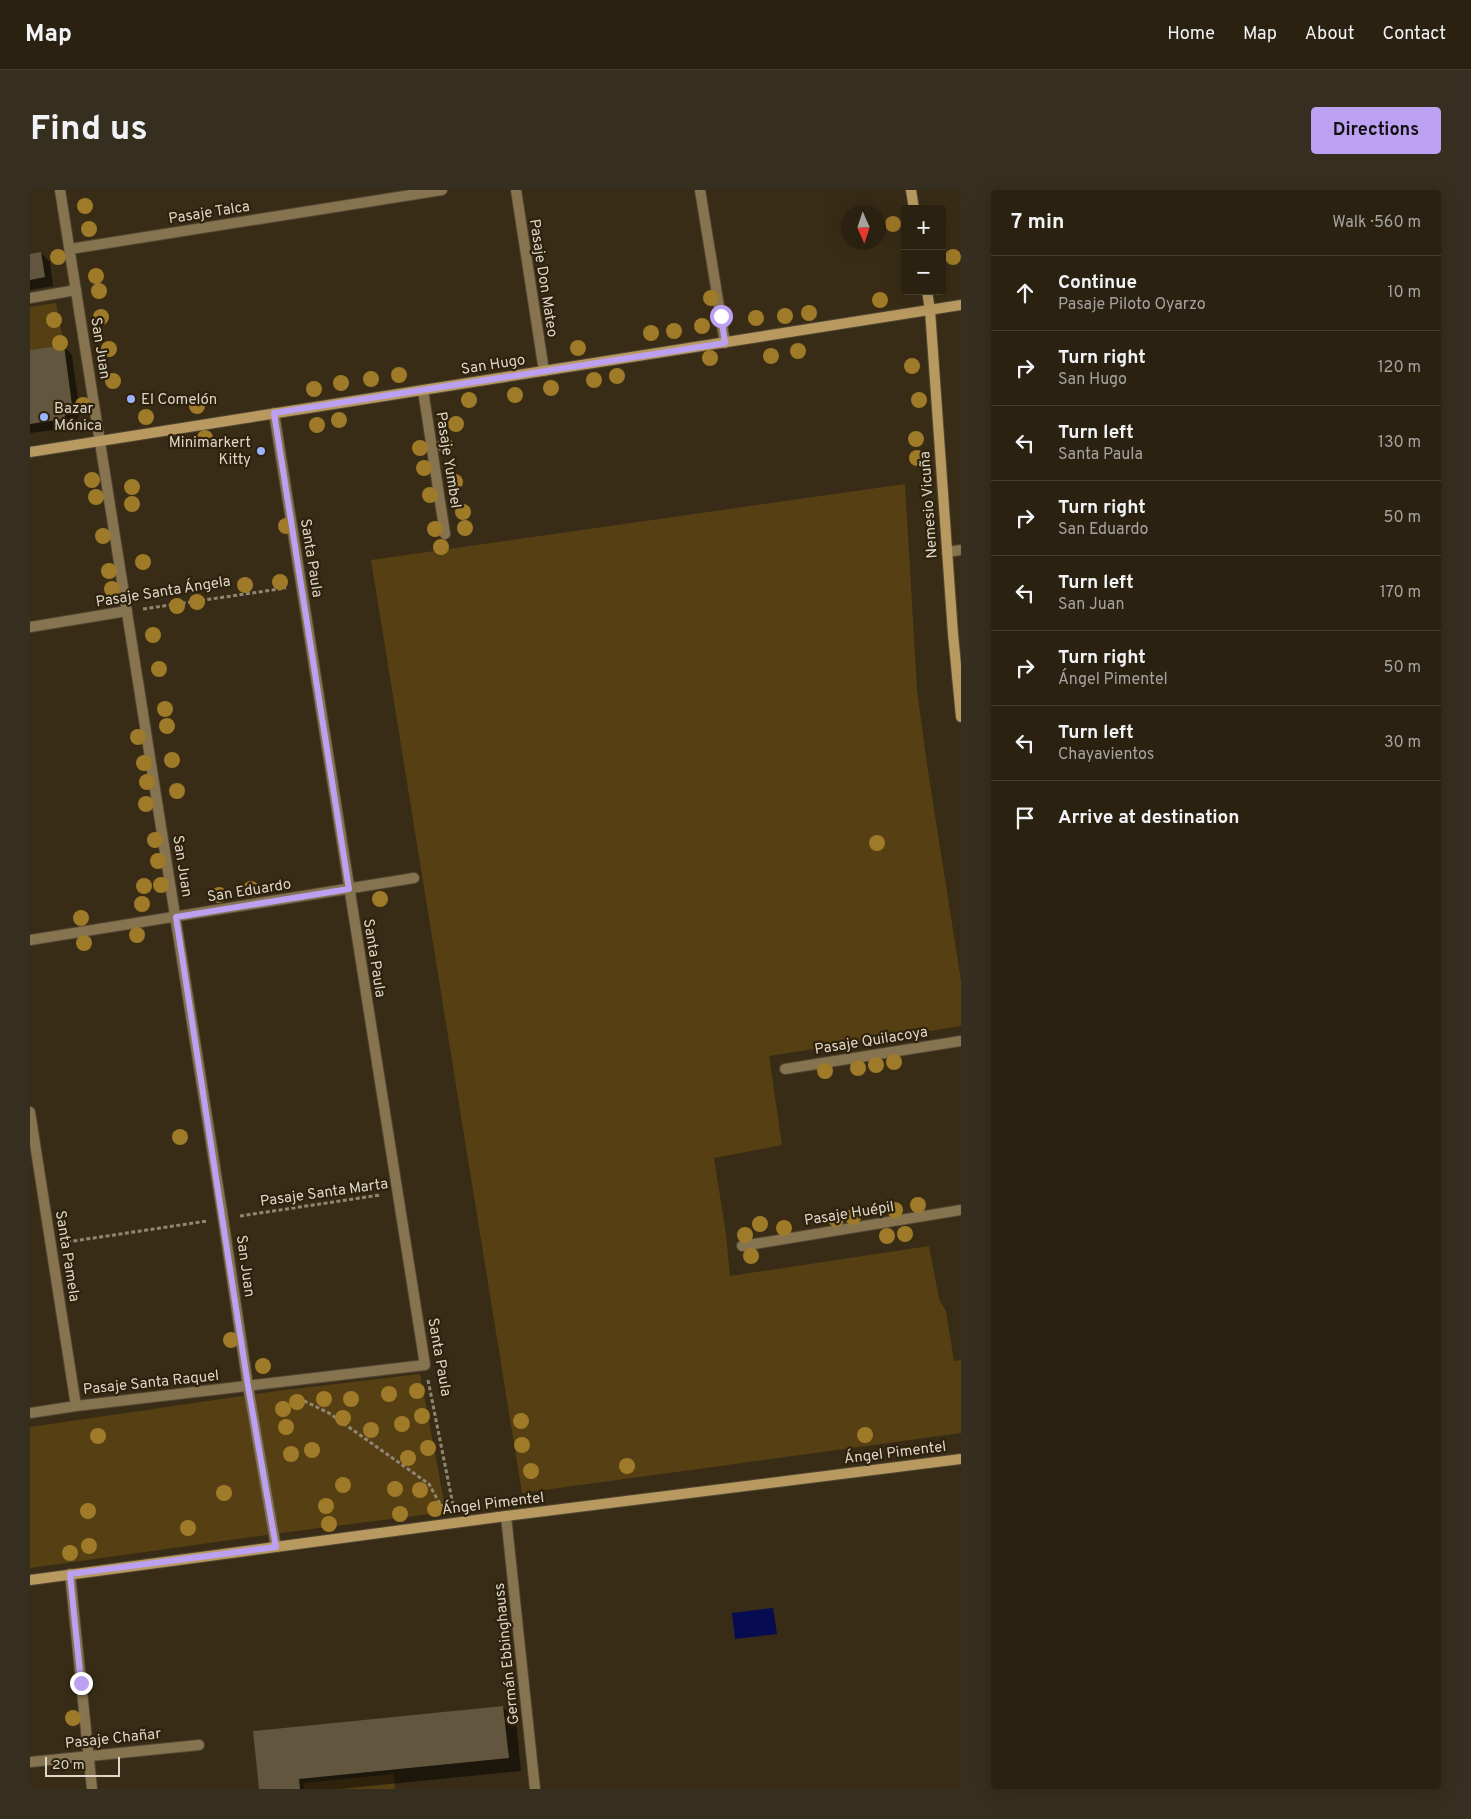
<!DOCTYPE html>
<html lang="en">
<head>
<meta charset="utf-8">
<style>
  body { margin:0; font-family:Overpass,sans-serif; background:#362e1e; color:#f1f3f6 }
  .controls { position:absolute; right:15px; top:15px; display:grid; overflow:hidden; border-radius:5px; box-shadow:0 5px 20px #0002 }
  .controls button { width:45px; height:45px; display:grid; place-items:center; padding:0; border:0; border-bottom:1px solid #463e30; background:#2a2110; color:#f1f3f6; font:25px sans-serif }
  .compass { position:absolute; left:811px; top:15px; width:45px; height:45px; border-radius:50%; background:#2a2110; box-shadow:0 5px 20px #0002; rotate:177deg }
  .scale { position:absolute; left:15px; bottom:12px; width:75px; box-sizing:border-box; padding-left:5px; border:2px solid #ddd6c9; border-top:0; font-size:14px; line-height:18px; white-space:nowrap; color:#ddd6c9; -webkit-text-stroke:4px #2e220c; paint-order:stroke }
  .stop { position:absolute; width:15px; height:15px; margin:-11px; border:4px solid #bca0f2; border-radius:50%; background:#fff }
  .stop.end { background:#bca0f2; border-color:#fff; box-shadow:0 1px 5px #0008 }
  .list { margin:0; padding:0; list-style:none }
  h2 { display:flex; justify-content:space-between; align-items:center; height:65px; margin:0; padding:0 20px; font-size:21px }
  h2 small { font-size:16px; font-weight:400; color:#a5a39f }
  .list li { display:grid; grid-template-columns:32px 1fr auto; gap:15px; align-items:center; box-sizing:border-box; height:75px; padding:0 20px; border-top:1px solid #463e30 }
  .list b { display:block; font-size:19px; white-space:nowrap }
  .list p { margin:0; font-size:16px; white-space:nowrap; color:#a5a39f }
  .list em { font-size:16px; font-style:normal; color:#a5a39f }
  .icon { flex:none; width:28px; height:28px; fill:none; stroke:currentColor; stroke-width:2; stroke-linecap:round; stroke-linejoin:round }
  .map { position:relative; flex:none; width:931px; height:1599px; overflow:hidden; border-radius:5px }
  header { display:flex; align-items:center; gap:30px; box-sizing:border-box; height:70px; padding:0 25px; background:#2a2110; border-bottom:1px solid #463e30 }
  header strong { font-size:24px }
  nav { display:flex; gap:28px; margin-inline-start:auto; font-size:18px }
  .intro { display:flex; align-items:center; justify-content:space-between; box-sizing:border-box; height:120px; padding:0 30px }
  h1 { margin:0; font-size:35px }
  .button { padding:12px 22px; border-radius:5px; background:#bca0f2; color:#111; font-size:18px; font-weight:700 }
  main { display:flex; gap:30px; padding:0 30px }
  aside { flex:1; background:#2a2110; border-radius:5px; box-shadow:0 5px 20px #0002 }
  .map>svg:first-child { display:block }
  .green { fill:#564013 }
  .water { fill:#060b52 }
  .shadow { fill:#0007 }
  .building { fill:#62563e }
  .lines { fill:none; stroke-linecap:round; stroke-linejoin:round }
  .street-casing { stroke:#524733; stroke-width:12 }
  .secondary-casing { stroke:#524733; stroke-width:12 }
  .path { stroke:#908675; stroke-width:3; stroke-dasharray:4 2.5; stroke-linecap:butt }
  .street { stroke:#867451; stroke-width:10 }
  .secondary { stroke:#b89a61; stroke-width:10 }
  .tree { fill:#9f7a28 }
  .route { stroke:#bca0f2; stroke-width:6 }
  .poi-dot { fill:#9ab5fd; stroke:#2e220c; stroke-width:2 }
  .labels { text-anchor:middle; stroke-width:4.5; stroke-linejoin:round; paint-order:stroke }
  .street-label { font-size:15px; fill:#ddd6c9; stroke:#2e220c }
  .poi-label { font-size:15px; fill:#ddd6c9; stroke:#2e220c; text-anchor:start }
</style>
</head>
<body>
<header>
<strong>Map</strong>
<nav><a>Home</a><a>Map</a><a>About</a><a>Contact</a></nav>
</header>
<div class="intro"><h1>Find us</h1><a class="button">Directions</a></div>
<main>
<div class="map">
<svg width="931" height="1599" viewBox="0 0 931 1599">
  <rect width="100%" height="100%" fill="#382c16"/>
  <!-- green -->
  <g class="green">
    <polygon points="26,113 34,155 0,160 0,117"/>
    <polygon points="875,294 887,499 896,568 931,791 931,836 739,866 752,955 684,968 696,1044 700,1086 899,1056 909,1109 916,1121 924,1171 931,1170 931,1243 492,1303 341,370"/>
    <polygon points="390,1184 416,1322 266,1341 0,1378 0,1237 247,1201"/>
    <polygon points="364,1584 365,1599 274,1599 274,1593"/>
  </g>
  <!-- water -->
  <polygon class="water" points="743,1418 747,1444 705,1449 702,1423"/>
  <!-- shadow -->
  <g class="shadow">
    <polygon points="11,63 20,72 23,96 0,100 0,65"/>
    <polygon points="33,156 42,165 50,224 42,238 0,243 0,161"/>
    <polygon points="473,1517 486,1530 491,1581 310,1599 230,1599"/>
  </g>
  <!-- building -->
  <g class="building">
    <polygon points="11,62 15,87 0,90 0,64"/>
    <polygon points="34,155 42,215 33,229 0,234 0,160"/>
    <polygon points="473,1516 479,1568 269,1589 270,1599 229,1599 223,1541"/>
  </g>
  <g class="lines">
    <defs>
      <g id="street">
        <polyline points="30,0 193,1028 218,1196 246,1357"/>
        <polyline points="486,0 514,181"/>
        <polyline points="670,0 695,153"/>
        <polyline points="40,59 412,0"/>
        <polyline points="0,108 46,100"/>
        <polyline points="393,200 415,344"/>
        <polyline points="917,362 931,360"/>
        <polyline points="0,437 97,421"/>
        <polyline points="0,750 384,688"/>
        <polyline points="755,879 931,851"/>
        <polyline points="0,922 46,1216"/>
        <polyline points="712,1056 931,1020"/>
        <polyline points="0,1223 46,1216 395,1175 244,223"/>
        <polyline points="476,1326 505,1599"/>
        <polyline points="40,1384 62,1599"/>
        <polyline points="0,1572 169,1555"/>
      </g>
      <g id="secondary">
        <polyline points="881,0 884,19"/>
        <polyline points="897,101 900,120 923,444 931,527"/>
        <polyline points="0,262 931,115"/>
        <polyline points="0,1390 476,1326 931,1269"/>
      </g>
    </defs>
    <!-- street casing -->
    <use href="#street" class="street-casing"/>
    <!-- secondary casing -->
    <use href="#secondary" class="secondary-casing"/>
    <!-- path -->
    <g class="path">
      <polyline points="113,419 256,398"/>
      <polyline points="210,1026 350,1005"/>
      <polyline points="37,1052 177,1031"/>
      <polyline points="398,1190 423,1315"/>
      <polyline points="268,1208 299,1223 399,1294 411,1316 413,1315"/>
    </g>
    <!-- street -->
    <use href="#street" class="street"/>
    <!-- secondary -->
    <use href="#secondary" class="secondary"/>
  </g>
  <!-- trees -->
  <g class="tree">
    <circle cx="55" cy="16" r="8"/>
    <circle cx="863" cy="34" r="8"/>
    <circle cx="59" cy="39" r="8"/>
    <circle cx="28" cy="67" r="8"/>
    <circle cx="923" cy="67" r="8"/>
    <circle cx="66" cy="86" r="8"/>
    <circle cx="69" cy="101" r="8"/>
    <circle cx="681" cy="108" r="8"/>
    <circle cx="850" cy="110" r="8"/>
    <circle cx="779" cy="123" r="8"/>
    <circle cx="755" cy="126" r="8"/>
    <circle cx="71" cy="127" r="8"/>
    <circle cx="726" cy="128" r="8"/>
    <circle cx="24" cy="130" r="8"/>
    <circle cx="672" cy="136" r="8"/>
    <circle cx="644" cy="141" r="8"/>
    <circle cx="621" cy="143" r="8"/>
    <circle cx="30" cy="153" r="8"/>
    <circle cx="548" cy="158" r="8"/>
    <circle cx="79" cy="159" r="8"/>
    <circle cx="768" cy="161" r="8"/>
    <circle cx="741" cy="166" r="8"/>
    <circle cx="680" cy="168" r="8"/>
    <circle cx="882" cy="176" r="8"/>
    <circle cx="369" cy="185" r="8"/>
    <circle cx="587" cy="186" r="8"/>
    <circle cx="341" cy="189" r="8"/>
    <circle cx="564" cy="190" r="8"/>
    <circle cx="83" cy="191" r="8"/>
    <circle cx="311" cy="193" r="8"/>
    <circle cx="521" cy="198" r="8"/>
    <circle cx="284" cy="199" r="8"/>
    <circle cx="485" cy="205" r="8"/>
    <circle cx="439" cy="210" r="8"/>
    <circle cx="889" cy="210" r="8"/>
    <circle cx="53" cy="215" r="8"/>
    <circle cx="167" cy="216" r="8"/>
    <circle cx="116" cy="227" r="8"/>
    <circle cx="309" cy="230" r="8"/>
    <circle cx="426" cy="234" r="8"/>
    <circle cx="287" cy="235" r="8"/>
    <circle cx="175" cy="248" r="8"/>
    <circle cx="886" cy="249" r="8"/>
    <circle cx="415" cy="255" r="8"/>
    <circle cx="390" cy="258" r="8"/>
    <circle cx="887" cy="268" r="8"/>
    <circle cx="394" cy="278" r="8"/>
    <circle cx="62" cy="290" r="8"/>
    <circle cx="425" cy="292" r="8"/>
    <circle cx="102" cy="297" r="8"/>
    <circle cx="400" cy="305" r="8"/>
    <circle cx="66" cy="307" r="8"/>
    <circle cx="102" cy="314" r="8"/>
    <circle cx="433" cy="322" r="8"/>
    <circle cx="256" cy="336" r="8"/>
    <circle cx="435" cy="338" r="8"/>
    <circle cx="405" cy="339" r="8"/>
    <circle cx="73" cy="346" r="8"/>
    <circle cx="411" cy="357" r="8"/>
    <circle cx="113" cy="372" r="8"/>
    <circle cx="79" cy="381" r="8"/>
    <circle cx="250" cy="392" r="8"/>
    <circle cx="215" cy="395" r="8"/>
    <circle cx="82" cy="399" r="8"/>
    <circle cx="167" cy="412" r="8"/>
    <circle cx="147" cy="416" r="8"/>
    <circle cx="123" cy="445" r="8"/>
    <circle cx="129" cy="479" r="8"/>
    <circle cx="135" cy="519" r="8"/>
    <circle cx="137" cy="536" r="8"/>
    <circle cx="108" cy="547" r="8"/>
    <circle cx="142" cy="570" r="8"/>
    <circle cx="114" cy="573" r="8"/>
    <circle cx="117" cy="592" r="8"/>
    <circle cx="147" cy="601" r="8"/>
    <circle cx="116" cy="614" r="8"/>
    <circle cx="125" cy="650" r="8"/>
    <circle cx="847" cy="653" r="8"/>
    <circle cx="128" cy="671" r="8"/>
    <circle cx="131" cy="695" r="8"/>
    <circle cx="114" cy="696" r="8"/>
    <circle cx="221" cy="699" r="8"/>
    <circle cx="189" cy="705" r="8"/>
    <circle cx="350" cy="709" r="8"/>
    <circle cx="112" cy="714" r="8"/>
    <circle cx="51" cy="728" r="8"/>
    <circle cx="107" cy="745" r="8"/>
    <circle cx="54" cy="753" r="8"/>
    <circle cx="864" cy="872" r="8"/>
    <circle cx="846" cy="875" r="8"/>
    <circle cx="828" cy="878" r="8"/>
    <circle cx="795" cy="881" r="8"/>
    <circle cx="150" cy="947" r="8"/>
    <circle cx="888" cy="1015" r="8"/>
    <circle cx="865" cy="1020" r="8"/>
    <circle cx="823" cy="1027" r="8"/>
    <circle cx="806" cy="1029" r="8"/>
    <circle cx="730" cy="1034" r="8"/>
    <circle cx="754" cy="1038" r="8"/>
    <circle cx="875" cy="1044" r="8"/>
    <circle cx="715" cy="1045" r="8"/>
    <circle cx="857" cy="1046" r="8"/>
    <circle cx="721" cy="1066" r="8"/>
    <circle cx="201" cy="1150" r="8"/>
    <circle cx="233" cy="1176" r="8"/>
    <circle cx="387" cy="1201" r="8"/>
    <circle cx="359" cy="1204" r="8"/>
    <circle cx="294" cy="1209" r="8"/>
    <circle cx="321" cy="1209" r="8"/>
    <circle cx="267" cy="1212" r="8"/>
    <circle cx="253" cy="1219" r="8"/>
    <circle cx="392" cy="1226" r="8"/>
    <circle cx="313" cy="1228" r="8"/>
    <circle cx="491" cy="1231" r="8"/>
    <circle cx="372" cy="1234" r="8"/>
    <circle cx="256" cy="1237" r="8"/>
    <circle cx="341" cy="1240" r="8"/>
    <circle cx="835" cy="1245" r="8"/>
    <circle cx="68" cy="1246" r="8"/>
    <circle cx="492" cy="1255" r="8"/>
    <circle cx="398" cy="1258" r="8"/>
    <circle cx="282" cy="1260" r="8"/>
    <circle cx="261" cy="1264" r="8"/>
    <circle cx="378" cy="1268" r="8"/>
    <circle cx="597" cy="1276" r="8"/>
    <circle cx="501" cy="1281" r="8"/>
    <circle cx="313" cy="1295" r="8"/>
    <circle cx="365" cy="1299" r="8"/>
    <circle cx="390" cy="1300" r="8"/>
    <circle cx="194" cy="1303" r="8"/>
    <circle cx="296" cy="1316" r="8"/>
    <circle cx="405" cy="1319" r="8"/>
    <circle cx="58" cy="1321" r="8"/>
    <circle cx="370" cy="1324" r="8"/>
    <circle cx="299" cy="1334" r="8"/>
    <circle cx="158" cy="1338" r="8"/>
    <circle cx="59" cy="1356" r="8"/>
    <circle cx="40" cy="1363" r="8"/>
    <circle cx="43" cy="1528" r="8"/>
  </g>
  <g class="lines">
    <!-- route -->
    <polyline class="route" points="51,1493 40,1384 246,1357 218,1196 146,727 319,699 244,223 695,153 691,126"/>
  </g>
  <!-- markers -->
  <g class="poi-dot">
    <circle cx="101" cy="209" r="5"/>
    <circle cx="14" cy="227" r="5"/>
    <circle cx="231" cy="261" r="5"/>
  </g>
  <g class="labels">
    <!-- street labels -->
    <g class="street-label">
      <text transform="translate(179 22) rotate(-9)" y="5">Pasaje Talca</text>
      <text transform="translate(514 88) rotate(81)" y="5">Pasaje Don Mateo</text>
      <text transform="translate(71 158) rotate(81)" y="5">San Juan</text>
      <text transform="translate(463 174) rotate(-9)" y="5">San Hugo</text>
      <text transform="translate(419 270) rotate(81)" y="5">Pasaje Yumbel</text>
      <text transform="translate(898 315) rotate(-94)" y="5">Nemesio Vicuña</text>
      <text transform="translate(282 368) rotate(81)" y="5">Santa Paula</text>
      <text transform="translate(133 401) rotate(-9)" y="5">Pasaje Santa Ángela</text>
      <text transform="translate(153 676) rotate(81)" y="5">San Juan</text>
      <text transform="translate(219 700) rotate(-9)" y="5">San Eduardo</text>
      <text transform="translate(345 768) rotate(81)" y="5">Santa Paula</text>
      <text transform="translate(841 850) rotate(-9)" y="5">Pasaje Quilacoya</text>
      <text transform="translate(294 1002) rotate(-8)" y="5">Pasaje Santa Marta</text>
      <text transform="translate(819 1023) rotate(-9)" y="5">Pasaje Huépil</text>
      <text transform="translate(38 1066) rotate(81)" y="5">Santa Pamela</text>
      <text transform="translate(216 1076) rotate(82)" y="5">San Juan</text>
      <text transform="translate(410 1167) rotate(80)" y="5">Santa Paula</text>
      <text transform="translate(121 1192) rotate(-6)" y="5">Pasaje Santa Raquel</text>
      <text transform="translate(865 1262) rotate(-7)" y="5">Ángel Pimentel</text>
      <text transform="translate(463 1313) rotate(-7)" y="5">Ángel Pimentel</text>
      <text transform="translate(476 1464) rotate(-96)" y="5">Germán Ebbinghauss</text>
      <text transform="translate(83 1548) rotate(-6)" y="5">Pasaje Chañar</text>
    </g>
    <!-- poi labels -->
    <g class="poi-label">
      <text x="111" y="214">El Comelón</text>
      <text x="24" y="223">Bazar<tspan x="24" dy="17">Mónica</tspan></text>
      <text x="221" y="257" text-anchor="end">Minimarkert<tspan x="221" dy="17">Kitty</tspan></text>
    </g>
  </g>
</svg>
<div class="controls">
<button>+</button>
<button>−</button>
</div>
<svg class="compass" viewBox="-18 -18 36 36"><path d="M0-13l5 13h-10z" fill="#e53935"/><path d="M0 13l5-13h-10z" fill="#a5a39f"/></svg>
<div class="scale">20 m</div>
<div class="stop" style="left:691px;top:126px"></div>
<div class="stop end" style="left:51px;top:1493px"></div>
</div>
<aside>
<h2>7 min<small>Walk · 560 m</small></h2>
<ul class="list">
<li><svg class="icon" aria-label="ahead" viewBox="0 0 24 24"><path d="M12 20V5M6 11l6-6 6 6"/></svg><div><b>Continue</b><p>Pasaje Piloto Oyarzo</p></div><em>10 m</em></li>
<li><svg class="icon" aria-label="right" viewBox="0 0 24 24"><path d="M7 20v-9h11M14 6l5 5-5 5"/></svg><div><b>Turn right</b><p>San Hugo</p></div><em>120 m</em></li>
<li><svg class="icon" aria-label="left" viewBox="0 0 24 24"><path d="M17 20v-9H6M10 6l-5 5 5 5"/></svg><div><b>Turn left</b><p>Santa Paula</p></div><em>130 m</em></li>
<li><svg class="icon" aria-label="right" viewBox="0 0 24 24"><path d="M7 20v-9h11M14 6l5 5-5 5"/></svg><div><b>Turn right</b><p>San Eduardo</p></div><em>50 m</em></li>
<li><svg class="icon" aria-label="left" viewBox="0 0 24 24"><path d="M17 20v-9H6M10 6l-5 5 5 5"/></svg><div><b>Turn left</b><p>San Juan</p></div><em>170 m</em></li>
<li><svg class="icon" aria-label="right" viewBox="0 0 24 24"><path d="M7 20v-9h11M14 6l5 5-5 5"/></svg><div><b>Turn right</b><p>Ángel Pimentel</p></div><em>50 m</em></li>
<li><svg class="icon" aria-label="left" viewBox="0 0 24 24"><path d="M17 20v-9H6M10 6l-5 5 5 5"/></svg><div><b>Turn left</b><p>Chayavientos</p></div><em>30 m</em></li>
<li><svg class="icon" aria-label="arrive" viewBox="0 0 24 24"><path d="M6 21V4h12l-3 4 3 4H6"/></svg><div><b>Arrive at destination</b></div></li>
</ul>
</aside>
</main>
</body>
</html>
